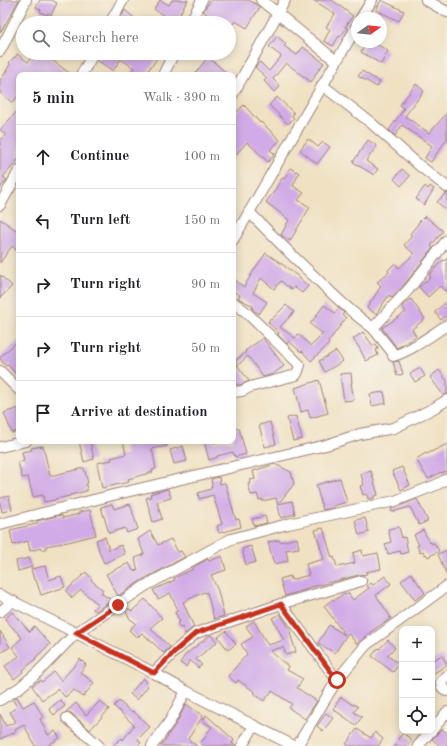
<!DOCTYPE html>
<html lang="en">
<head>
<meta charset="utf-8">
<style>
  body { margin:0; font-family:"Old Standard TT",serif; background:#f6f6f6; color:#202124 }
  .controls { position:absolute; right:12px; bottom:12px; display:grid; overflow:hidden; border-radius:8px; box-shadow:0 2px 10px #0003 }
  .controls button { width:36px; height:36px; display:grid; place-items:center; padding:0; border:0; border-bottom:1px solid #e0e0e0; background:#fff; color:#202124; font:20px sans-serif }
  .compass { position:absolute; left:351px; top:12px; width:36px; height:36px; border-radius:50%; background:#fff; box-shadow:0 2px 10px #0003; rotate:75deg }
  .stop { position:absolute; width:12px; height:12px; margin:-9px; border:3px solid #c8321e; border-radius:50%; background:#fff }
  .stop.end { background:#c8321e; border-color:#fff; box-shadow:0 1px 4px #0008 }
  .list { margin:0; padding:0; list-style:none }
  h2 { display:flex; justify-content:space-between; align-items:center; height:52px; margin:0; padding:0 16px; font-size:17px }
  h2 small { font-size:13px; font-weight:400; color:#757577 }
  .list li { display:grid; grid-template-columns:26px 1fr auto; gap:12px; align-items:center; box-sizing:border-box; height:64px; padding:0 16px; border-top:1px solid #e0e0e0 }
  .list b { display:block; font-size:15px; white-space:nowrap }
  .list em { font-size:13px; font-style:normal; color:#757577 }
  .icon { flex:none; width:22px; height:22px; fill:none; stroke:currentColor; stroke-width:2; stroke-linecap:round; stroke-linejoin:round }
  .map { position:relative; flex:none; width:447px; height:746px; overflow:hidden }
  .search { position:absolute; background:#fff; box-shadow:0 2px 10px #0003; left:16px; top:16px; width:220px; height:44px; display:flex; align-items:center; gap:10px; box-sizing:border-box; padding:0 14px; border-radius:22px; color:#757577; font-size:15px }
  .panel { position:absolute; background:#fff; box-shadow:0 2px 10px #0003; left:16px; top:72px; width:220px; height:372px; border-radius:8px }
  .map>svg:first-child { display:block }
  .building { fill:#d1abe7 }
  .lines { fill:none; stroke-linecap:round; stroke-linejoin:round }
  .minor-casing { stroke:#9d8077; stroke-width:12 }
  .minor { stroke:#fff; stroke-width:10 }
  .route { stroke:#c8321e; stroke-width:5 }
</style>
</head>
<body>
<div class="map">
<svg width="447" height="746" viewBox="0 0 447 746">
  <rect width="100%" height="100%" fill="#f7f3e8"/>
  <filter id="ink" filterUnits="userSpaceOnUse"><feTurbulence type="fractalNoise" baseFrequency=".025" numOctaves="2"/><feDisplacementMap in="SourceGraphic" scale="8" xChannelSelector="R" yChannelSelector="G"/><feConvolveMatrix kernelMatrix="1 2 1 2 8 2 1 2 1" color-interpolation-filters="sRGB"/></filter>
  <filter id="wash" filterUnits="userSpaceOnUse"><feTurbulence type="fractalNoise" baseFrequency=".012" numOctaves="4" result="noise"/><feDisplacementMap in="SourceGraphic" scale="16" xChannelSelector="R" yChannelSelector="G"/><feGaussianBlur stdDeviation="0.9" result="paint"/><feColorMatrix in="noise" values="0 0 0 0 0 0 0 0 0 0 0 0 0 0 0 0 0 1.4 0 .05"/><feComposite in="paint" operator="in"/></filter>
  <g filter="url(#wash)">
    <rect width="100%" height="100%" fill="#f0e1c3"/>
    <g id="blocks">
      <!-- building -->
      <g class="building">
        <polygon points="0,0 19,0 0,33"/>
        <polygon points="40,0 51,0 57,3 51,15 48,13 47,15 40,12 41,10 36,7"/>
        <polygon points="160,0 169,5 172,0 188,0 180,13 181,14 174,23 154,9"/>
        <polygon points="211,0 249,0 260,7 247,28 235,21 229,29 229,23 218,23 203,11"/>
        <polygon points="313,0 332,0 353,16 345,27 347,28 340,37 339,36 333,46 324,41 330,30 326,27 335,14 326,8"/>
        <polygon points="381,0 404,11 399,21 376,10"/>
        <polygon points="125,10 140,23 121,23 119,21"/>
        <polygon points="277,36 286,44 284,46 297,55 303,47 324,63 314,76 315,77 311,82 286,63 273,79 280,87 274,92 264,81 267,78 255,67 260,62 269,71 280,58 281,56 269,47"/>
        <polygon points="367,42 373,42 388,51 381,64 361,52"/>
        <polygon points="34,53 56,53 52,60 72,75 19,75 19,94 13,103 0,93 0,80 4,75 10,64 9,63 14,57 15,58 17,54 28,62"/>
        <polygon points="100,53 160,53 152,66 151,66 146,75 129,75 134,68 122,60 120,60 113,71 97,60"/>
        <polygon points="208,57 229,75 194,75"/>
        <polygon points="362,71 380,82 377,87 358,76"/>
        <polygon points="416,84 424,91 405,116 429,133 447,113 447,139 431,162 425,158 432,146 402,125 395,136 389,130 404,109 400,105"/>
        <polygon points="277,97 294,113 292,116 294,118 288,124 269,105"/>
        <polygon points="244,105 260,123 261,122 280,140 270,150 275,154 268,162 247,142 233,158 233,115"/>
        <polygon points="19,109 19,159 3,177 7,180 0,188 0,140 6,135 0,130"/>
        <polygon points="308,139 318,147 323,142 330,147 317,164 300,150"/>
        <polygon points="368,140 377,146 366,161 378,169 374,175 353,162"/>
        <polygon points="290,168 299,173 293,186 304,193 298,200 310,207 290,241 281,235 289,220 266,202 276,189 276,188 282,178 284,179"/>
        <polygon points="402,169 410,176 401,186 394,179"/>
        <polygon points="425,186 428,189 430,186 434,189 424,205 416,199"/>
        <polygon points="446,193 447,193 447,211 437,202"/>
        <polygon points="425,216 443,231 431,246 433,248 404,285 392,298 389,295 376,314 367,308 381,286 377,282 389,272 388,270 395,263 399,268 414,254 404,245 412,236 410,234 418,224 418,223"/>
        <polygon points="0,219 16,230 19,227 19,253 12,246 0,263"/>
        <polygon points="266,253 282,264 300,278 300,279 308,286 302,293 294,287 292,290 281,281 274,289 261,278 253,293 267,302 259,314 252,309 253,306 238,298 240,295 233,291 233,279 244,287 254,270"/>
        <polygon points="447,258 447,293 440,286 428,297 419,287 431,277 429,275 443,260 444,261"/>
        <polygon points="0,275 12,286 0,298"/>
        <polygon points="411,299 425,319 412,329 416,336 397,348 382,328 406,312 402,306"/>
        <polygon points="447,301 447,315 441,320 435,312"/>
        <polygon points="286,305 294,312 280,327 295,338 298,334 311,346 323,334 310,324 324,305 335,313 339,308 344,313 342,315 346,318 328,342 329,344 311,361 302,351 301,352 289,341 287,344 278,335 279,333 268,322 270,319 271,320"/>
        <polygon points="363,332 373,346 376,344 378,349 376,350 378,355 366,361 359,347 353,339"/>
        <polygon points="263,338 284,366 273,374 263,377 248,356 238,365 235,361 246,352 245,351"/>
        <polygon points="19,340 19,378 8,365 6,366 0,359 0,357"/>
        <polygon points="336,351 343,361 325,372 319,361"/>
        <polygon points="399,361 403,374 397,376 393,362"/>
        <polygon points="237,365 249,381 240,385 237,385 233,379 233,368"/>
        <polygon points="420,368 425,376 415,382 410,374"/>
        <polygon points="439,370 447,381 447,394 443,395 430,377"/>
        <polygon points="351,373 352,383 351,383 354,400 344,401 340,374"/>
        <polygon points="319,380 328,413 310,418 308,410 301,412 295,388"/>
        <polygon points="384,392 386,403 372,406 370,394"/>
        <polygon points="19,408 19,430 12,433 4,413"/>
        <polygon points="296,416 302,439 293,441 287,418"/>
        <polygon points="270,422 276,444 265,447 259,425"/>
        <polygon points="239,428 246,454 235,457 233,452 217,456 218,457 209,460 204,441 213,441 214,443 221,441 233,441 233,430"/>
        <polygon points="79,441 90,441 94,459 84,462"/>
        <polygon points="123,441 166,441 167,446 152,449 156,469 152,470 153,472 128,479 129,482 102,488 97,463 112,460 111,458 126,454"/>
        <polygon points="447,444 447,471 441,473 441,472 428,479 416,459 426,453 427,454"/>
        <polygon points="43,446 50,476 84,468 88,483 86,484 87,491 70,495 70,496 55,499 55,500 44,502 43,495 33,497 28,477 22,478 18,462 24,461 22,452 32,450 31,448"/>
        <polygon points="183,446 187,461 174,464 170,450"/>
        <polygon points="275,464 291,472 294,484 278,504 292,501 295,514 281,518 276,498 262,501 262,499 259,500 257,494 251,495 248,484 251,483 250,480 255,479 253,471"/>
        <polygon points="402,467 410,485 401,490 392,471"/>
        <polygon points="371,471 378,495 374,496 374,498 368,499 367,494 363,495 360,486 364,485 361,474"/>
        <polygon points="219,477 220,484 225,483 236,520 239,519 241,527 219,533 217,526 222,524 213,495 199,499 198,493 211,489 211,487 212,486 211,479"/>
        <polygon points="340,478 347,502 333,506 334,508 323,510 316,485"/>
        <polygon points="168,489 171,498 157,502 162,519 153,522 146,498 151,497 150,494"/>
        <polygon points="9,496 12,510 2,512 0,503 0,498"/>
        <polygon points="417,499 428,521 419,525 410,507 392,512 391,509 397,507"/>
        <polygon points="112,504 114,509 130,504 138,529 127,533 125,528 109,533 101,507"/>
        <polygon points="90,510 96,535 68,542 46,546 46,549 41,550 41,548 30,551 28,541 13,545 10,530 36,524 37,523 37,521 56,516 62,515 63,518 79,514 79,512"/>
        <polygon points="265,516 267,523 254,526 252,519"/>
        <polygon points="365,518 369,532 359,535 355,520"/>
        <polygon points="399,527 402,538 405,537 408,552 401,554 400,551 388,554 385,544 391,542 388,529"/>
        <polygon points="323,528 332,558 334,557 337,567 355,563 353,553 362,550 363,556 378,553 381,569 366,572 367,574 359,575 308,588 308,589 285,596 280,579 290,576 291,580 309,575 306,564 324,559 315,530"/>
        <polygon points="423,530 430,543 431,542 432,544 434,543 439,551 428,557 426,554 425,555 423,551 420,553 417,546 419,545 414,535"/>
        <polygon points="150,531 158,545 171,539 178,552 181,551 185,557 142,580 118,596 106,574 129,563 133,571 138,570 135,560 136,560 135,558 143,555 143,554 144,554 138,539"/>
        <polygon points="105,537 109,550 121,545 125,554 104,563 100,554 96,540"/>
        <polygon points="297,538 299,548 286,550 288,561 274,564 268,542 279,540 280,542"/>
        <polygon points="251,546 256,562 246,565 242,549"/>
        <polygon points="447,550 447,576 438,554"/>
        <polygon points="222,556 226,570 211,575 218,591 224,616 214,619 207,592 205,593 204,592 183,602 194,627 185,634 182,627 180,628 177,623 180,622 175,612 178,610 170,593 158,599 153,590 175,580 174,578 193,569 193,567 208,559 209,561"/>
        <polygon points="29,558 32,567 18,571 16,561"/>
        <polygon points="45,566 49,580 61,576 65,587 41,595 36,580 34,580 31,569"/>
        <polygon points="86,572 92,579 91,580 103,590 101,593 111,600 109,602 96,611 93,609 98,604 81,590 72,598 66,591"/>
        <polygon points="411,573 425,593 415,600 401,581"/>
        <polygon points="385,576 391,584 376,595 391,618 365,636 366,637 357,644 348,633 335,653 318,643 329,625 345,635 324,606 333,599 334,601 344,593 345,595 348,593 353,600 369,588 367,586 371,583 373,585"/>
        <polygon points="145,599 162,618 150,628 170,647 164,653 142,633 137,638 129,630 136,623 130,619 124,608 126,607 132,611"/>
        <polygon points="12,612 30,632 34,626 50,644 35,658 36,659 22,671 23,672 14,679 5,666 19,656 12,647 22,638 5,619"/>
        <polygon points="280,614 285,621 291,632 290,633 296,652 286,655 283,647 270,651 289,667 287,670 303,679 297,688 317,701 305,719 289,708 292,704 272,691 264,701 254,693 255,692 238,680 236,683 228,676 247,654 241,644 253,637 246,626 254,621 268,645 284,640 272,618"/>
        <polygon points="0,631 10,647 0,653"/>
        <polygon points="226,631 236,644 228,650 218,637"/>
        <polygon points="211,635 217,642 196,659 202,665 198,668 190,660 186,667 180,663 185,655 209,636"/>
        <polygon points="388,640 395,648 387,655 399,664 393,672 372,656 378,648 379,649"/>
        <polygon points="442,655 447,665 434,673 432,670 432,661"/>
        <polygon points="80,659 86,665 80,672 94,683 83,697 74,690 65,697 58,689 42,700 32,686 41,680 42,682 54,672 61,681"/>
        <polygon points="143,678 147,682 146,684 148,686 137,700 130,694"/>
        <polygon points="17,697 23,707 34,701 43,717 40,719 48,735 55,731 60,738 47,746 35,746 24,725 15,730 16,732 0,739 0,714 6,726 16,722 10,712 17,707 13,700"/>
        <polygon points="341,697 353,705 354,704 358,707 354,712 362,717 356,725 333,709"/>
        <polygon points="60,700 65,706 54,715 49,709"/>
        <polygon points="100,701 109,709 90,730 71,713 66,712 76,703 86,715"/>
        <polygon points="119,701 131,712 133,711 150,727 138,739 141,743 137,746 112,746 122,738 123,740 134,725 114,706"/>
        <polygon points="186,704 203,716 188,739 197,746 160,746 168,737 167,736 176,724"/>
        <polygon points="326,713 333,718 323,731 317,726"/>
        <polygon points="206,715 234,740 232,743 236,746 204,746 200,743 208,734 207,733 212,727 203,721"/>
        <polygon points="357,729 371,738 375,732 383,739 378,746 349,746 346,744"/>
        <polygon points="442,729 447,733 447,746 440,746 432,739"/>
        <polygon points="403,733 412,740 407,746 394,746 399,740 398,739"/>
      </g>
    </g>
  </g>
  <g filter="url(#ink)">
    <use href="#blocks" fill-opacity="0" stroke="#9d8077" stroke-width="1"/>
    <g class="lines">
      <defs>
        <g id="minor">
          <polyline points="261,0 336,61"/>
          <polyline points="426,0 447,12"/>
          <polyline points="361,18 372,0"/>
          <polyline points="110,23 123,0"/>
          <polyline points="190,23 202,0"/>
          <polyline points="0,51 26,0"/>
          <polyline points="81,75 94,53"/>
          <polyline points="163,75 174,53"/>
          <polyline points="322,85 370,122 420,166 447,187"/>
          <polyline points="233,94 271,26 285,0"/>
          <polyline points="0,205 19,171"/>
          <path d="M249 212C271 234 292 256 315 277 333 295 352 313 373 328L409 289 447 240"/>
          <polyline points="233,240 357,26"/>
          <polyline points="233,302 246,312 300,365 298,371 296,375 250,387 242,391 233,392"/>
          <path d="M373 328 393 353V356C411 351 431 335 447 325"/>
          <polyline points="0,371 19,390"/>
          <polyline points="0,447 26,441"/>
          <polyline points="0,524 113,495 326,445 360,434 394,428 434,408 447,400"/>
          <polyline points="0,595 76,633 154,673 186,691 294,746"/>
          <polyline points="281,604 337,680"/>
          <polyline points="0,612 13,601"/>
          <polyline points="154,673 174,652 196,633 281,604 361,581"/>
          <polyline points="447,676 441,682 442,687 447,691"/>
          <polyline points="0,700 19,688 38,672 76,633 145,586 185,564 231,539 288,524 395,501 436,485 447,479"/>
          <polyline points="67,718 99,746"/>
          <polyline points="432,730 447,712"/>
          <polyline points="152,746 170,721 186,691"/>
          <polyline points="242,746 254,726"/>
          <polyline points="297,746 337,680 366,645 447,586"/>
          <polyline points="418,746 431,731"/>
        </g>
      </defs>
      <!-- minor casing -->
      <use href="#minor" class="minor-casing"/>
      <!-- minor -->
      <use href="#minor" class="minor"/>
    </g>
  </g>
  <g class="lines" filter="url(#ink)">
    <!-- route -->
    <polyline class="route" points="118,605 76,633 154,673 174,652 196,633 281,604 337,680"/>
  </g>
</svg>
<div class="controls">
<button>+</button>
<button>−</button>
<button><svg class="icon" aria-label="locate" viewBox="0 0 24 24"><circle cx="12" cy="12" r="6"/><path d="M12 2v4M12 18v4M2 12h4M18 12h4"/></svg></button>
</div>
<svg class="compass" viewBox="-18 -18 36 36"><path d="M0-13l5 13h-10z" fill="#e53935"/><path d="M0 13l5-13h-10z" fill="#757577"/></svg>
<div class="stop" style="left:337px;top:680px"></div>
<div class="stop end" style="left:118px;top:605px"></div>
<div class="search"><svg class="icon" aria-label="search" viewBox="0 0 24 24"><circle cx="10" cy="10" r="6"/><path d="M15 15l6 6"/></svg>Search here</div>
<section class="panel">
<h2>5 min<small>Walk · 390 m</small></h2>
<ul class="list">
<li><svg class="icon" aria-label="ahead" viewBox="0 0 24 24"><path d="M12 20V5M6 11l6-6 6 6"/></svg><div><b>Continue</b></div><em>100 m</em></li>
<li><svg class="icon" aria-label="left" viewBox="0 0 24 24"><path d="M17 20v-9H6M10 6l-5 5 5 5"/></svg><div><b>Turn left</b></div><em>150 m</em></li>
<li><svg class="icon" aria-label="right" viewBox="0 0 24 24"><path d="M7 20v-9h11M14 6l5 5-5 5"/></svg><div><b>Turn right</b></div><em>90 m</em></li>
<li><svg class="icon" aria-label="right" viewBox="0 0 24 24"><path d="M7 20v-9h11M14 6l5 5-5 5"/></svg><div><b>Turn right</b></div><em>50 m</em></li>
<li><svg class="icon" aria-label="arrive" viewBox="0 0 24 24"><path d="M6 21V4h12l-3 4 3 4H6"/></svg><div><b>Arrive at destination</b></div></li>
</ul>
</section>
</div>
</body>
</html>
